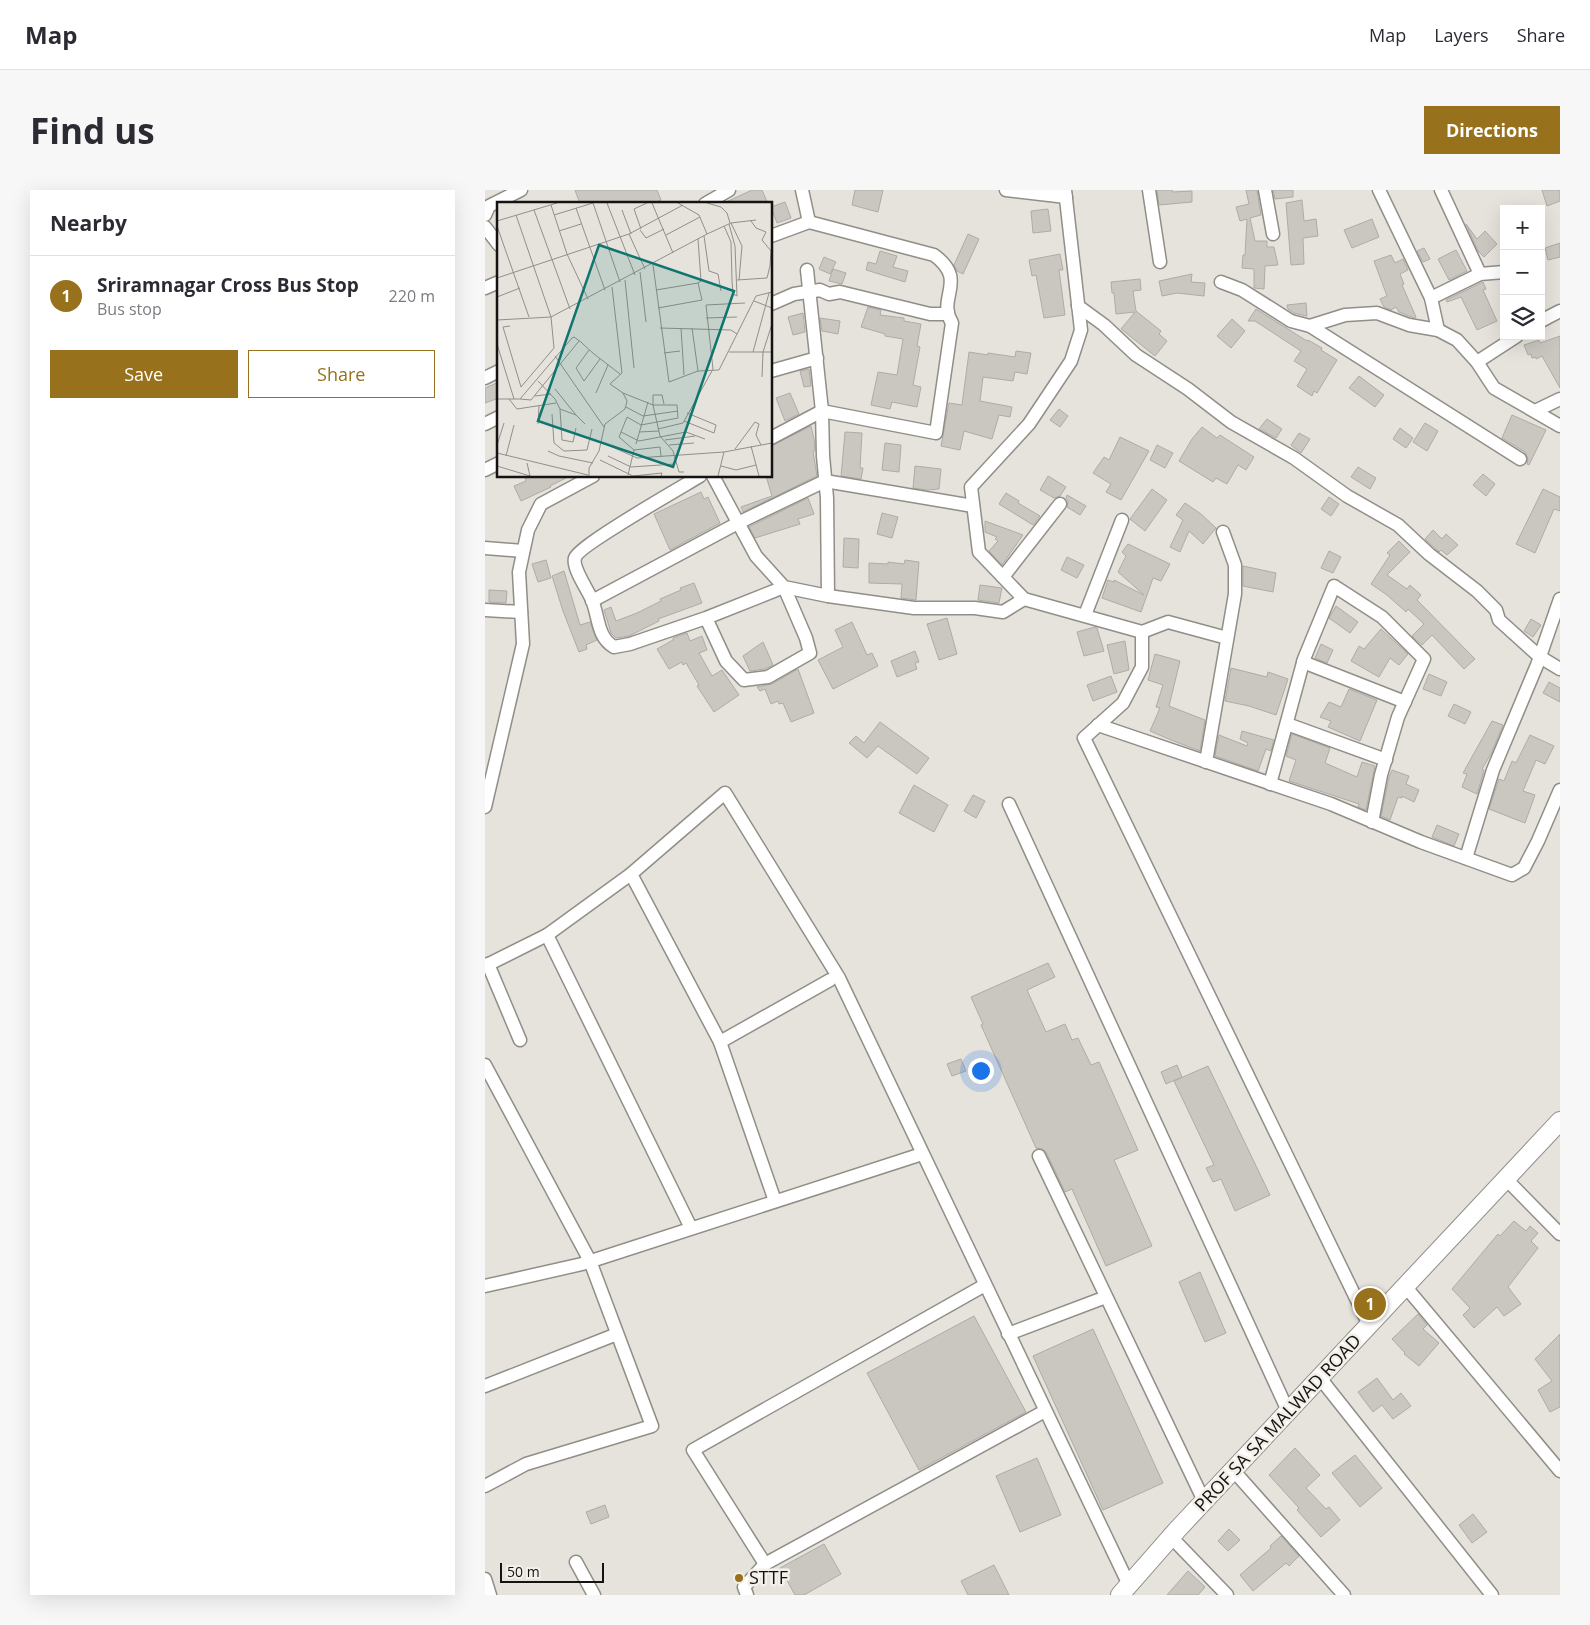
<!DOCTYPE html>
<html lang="en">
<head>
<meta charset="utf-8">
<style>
  body { margin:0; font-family:"Open Sans",sans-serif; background:#f7f7f7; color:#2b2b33 }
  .controls { position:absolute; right:15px; top:15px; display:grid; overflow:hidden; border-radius:0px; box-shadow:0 5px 20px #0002 }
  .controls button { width:45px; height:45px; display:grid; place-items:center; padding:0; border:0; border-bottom:1px solid #e1e1e2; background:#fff; color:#2b2b33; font:25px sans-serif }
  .scale { position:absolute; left:15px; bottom:12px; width:104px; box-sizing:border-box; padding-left:5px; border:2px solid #141311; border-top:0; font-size:14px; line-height:18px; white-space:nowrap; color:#141311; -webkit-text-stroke:4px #f3efe9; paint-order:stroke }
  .you { position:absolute; left:495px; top:880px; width:18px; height:18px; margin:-12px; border:4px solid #fff; border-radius:50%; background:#1a73e8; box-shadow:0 0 0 8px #1a73e833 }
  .badge { display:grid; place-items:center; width:32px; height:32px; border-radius:50%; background:#98711c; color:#fff; font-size:16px; font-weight:700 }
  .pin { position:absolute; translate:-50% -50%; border:2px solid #fff; box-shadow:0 1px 5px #0006 }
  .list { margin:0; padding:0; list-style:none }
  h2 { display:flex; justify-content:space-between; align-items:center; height:65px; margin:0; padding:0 20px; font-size:21px }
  h2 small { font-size:16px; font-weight:400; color:#7c7c81 }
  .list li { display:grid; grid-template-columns:32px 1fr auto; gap:15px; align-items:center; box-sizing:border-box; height:80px; padding:0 20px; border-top:1px solid #e1e1e2 }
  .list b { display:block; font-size:19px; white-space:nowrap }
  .list p { margin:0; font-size:16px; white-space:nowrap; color:#7c7c81 }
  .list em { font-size:16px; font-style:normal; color:#7c7c81 }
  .actions { display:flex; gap:10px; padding:15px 20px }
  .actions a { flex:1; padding:11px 0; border:1px solid #98711c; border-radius:0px; text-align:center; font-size:18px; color:#98711c }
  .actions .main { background:#98711c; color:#fff }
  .icon { flex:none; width:28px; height:28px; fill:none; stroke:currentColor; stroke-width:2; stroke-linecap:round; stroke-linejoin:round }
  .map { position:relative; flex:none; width:1075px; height:1405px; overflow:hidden; border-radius:0px }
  header { display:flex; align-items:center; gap:30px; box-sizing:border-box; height:70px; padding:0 25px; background:#fff; border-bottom:1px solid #e1e1e2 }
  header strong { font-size:24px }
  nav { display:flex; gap:28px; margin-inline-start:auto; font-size:18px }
  .intro { display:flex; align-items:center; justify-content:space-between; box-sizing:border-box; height:120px; padding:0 30px }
  h1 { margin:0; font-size:35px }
  .button { padding:12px 22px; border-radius:0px; background:#98711c; color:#fff; font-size:18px; font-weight:700 }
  main { display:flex; gap:30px; padding:0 30px }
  aside { flex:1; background:#fff; border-radius:0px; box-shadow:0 5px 20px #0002 }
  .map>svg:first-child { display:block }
  .building { fill:#cac6c0; stroke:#afaba6 }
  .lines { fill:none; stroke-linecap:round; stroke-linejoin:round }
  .street-casing { stroke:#918e88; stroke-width:15 }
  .secondary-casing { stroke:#918e88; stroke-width:20 }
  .street { stroke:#fff; stroke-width:12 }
  .secondary { stroke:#fff; stroke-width:18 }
  .poi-dot { fill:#98711c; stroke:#f3efe9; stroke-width:2 }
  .labels { text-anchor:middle; stroke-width:5; stroke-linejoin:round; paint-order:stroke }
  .street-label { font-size:18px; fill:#141311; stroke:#f3efe9 }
  .poi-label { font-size:18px; fill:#141311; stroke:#f3efe9; text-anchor:start }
  .inset-road { fill:none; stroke:#928f8b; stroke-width:1 }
  .view { fill:#0f766e; fill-opacity:0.15; stroke:#0f766e; stroke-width:2.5 }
  .inset-edge { fill:none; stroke:#141311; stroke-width:2.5 }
</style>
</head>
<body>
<header>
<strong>Map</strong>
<nav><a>Map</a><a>Layers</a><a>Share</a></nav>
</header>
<div class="intro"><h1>Find us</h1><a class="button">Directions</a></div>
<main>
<aside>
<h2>Nearby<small></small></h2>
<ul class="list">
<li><span class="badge">1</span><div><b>Sriramnagar Cross Bus Stop</b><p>Bus stop</p></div><em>220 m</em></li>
</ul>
<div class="actions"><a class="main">Save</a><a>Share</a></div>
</aside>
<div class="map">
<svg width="1075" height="1405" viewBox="0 0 1075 1405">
  <rect width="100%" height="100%" fill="#e6e2dc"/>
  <!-- building -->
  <g class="building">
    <polygon points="90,0 172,0 176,10 166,14 95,14"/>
    <polygon points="267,0 277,0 283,14 237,14"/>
    <polygon points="370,0 398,0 393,22 367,15"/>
    <polygon points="672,0 687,0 688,2 707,1 707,12 674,15"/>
    <polygon points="761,0 772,0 776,25 765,28 770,51 782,51 782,57 789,57 793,75 780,76 779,99 769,98 769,79 757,78 758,65 760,65 762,29 755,31 751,17 764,14"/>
    <polygon points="788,0 808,0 808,7 790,9"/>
    <polygon points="1057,0 1075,0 1075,11 1062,16"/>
    <polygon points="817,10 819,31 831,29 833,46 818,48 819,74 806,75 801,13"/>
    <polygon points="300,12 306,28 292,33 286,17"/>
    <polygon points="563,19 566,41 548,43 546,21"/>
    <polygon points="887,29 894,47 867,58 859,40"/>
    <polygon points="981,34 992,49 1000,41 1012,54 999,67 993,61"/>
    <polygon points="483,44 494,49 478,84 472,81 469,75"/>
    <polygon points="1075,53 1075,67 1063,70 1060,58"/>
    <polygon points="939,58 945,69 938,72 932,61"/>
    <polygon points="971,60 982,81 964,90 953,69"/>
    <polygon points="395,61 412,66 408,77 423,81 420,92 381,80 383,72 391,74"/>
    <polygon points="575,64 578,80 574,80 580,125 559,128 551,85 547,86 544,70"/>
    <polygon points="906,65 910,73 918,69 923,80 915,84 919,94 917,95 931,127 929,128 914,122 911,117 906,120 899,117 895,109 902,106 889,71"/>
    <polygon points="339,67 351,72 345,84 334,79"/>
    <polygon points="348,79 361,83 357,94 344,91"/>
    <polygon points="707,84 706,92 720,93 719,106 692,103 677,106 674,91"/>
    <polygon points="655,89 656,100 648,101 651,121 676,141 674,144 682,151 670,166 636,139 650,122 631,124 629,103 627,103 626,92"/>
    <polygon points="998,92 1001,99 998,100 1012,131 992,140 976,107 962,112 961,110"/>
    <polygon points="821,113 822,126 809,123 803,119 802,115"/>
    <polygon points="383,117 396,120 395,125 419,128 419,131 436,134 432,156 435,157 428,195 436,197 432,217 407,212 405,219 386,215 393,182 412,185 418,149 400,146 400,144 376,137"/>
    <polygon points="771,119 822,151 823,150 837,158 836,160 852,170 832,203 829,201 827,206 812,196 822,179 809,171 816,161 770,131 763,131"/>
    <polygon points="318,123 320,142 308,145 303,127"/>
    <polygon points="335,128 355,131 353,144 337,141"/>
    <polygon points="747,129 760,141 746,158 732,146"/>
    <polygon points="1075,146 1075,198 1057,166 1051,169 1051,167 1047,168 1046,164 1043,165 1039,155 1054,150 1055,153"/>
    <polygon points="531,161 546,163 542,184 530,182 528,191 498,187 495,211 527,217 525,227 514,225 507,249 479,241 475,260 456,256 464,213 477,215 484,162 503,165 503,163 530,167"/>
    <polygon points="324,179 326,196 319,197 315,181"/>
    <polygon points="874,186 899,205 890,217 864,198"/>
    <polygon points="14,192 14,208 0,213 0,198"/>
    <polygon points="305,203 314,224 300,231 291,208"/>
    <polygon points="574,219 583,226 575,237 565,230"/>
    <polygon points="1027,225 1061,240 1044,275 1042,274 1043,269 1040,262 1017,248"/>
    <polygon points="782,229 797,239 791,248 774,239"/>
    <polygon points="940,233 953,241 942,261 928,252"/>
    <polygon points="326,236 329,249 330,261 328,261 332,286 258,322 256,317 287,306 281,286 286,286 286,256"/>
    <polygon points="717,237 732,248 735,245 769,267 761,280 753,275 742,294 731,288 728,292 694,271 707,249"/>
    <polygon points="915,238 928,248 921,258 908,249"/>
    <polygon points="360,242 377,243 375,278 378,278 376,289 356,286"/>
    <polygon points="814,243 825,249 816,263 806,255"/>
    <polygon points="635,247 664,261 636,310 621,302 626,294 608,283 619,267 624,270"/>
    <polygon points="400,253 416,255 414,282 397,280"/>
    <polygon points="672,255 688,263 680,278 665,270"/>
    <polygon points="430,276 456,279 454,299 442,300 428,298"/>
    <polygon points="873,277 891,288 885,299 866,287"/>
    <polygon points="998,284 1010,294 1001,306 988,295"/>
    <polygon points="40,286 85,286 65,296 66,297 36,311 29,296 41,291"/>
    <polygon points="563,286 581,297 575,306 569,308 555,300"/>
    <polygon points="667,299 682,310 660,341 645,329"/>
    <polygon points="1058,299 1075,307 1075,321 1069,319 1050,363 1031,354"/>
    <polygon points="216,302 219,309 223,307 235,333 185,360 169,324"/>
    <polygon points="521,303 534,311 533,313 555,326 548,335 514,314"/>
    <polygon points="582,305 601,316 595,325 582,317 583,311 581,308"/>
    <polygon points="844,307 854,314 846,326 836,319"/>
    <polygon points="323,308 329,324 313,329 315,334 270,348 264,337"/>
    <polygon points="700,313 716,324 731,338 718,354 704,341 695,362 685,357 698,330 691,325"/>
    <polygon points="397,323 413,327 407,348 392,344"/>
    <polygon points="500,331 538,345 517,375 504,361 513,351 510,349 512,347 500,342"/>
    <polygon points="948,340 957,349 961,344 973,355 962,365 956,360 954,362 940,349"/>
    <polygon points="359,348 374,349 373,378 358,377"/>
    <polygon points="914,351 925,362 902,385 922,399 925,395 936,405 932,410 990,469 979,479 947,445 937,455 927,446 939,434 923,419 921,422 902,405 886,394 905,365 902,363"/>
    <polygon points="643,354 685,374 676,391 668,388 656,422 617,408 623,390 629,392 629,390 659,405 633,382 641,366 637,362"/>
    <polygon points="844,361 856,367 848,383 836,378"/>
    <polygon points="582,367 599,375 592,388 576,380"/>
    <polygon points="61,370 66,388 53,392 47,374"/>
    <polygon points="420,370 434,372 431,410 416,408 417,394 384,393 384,373 403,374 403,372 419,374"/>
    <polygon points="758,376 791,383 788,402 758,396"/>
    <polygon points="79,381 95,435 105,432 112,450 101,455 102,459 94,462 78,421 67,386"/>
    <polygon points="209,393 217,413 173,429 174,431 144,446 131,448 126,443 119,420 126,417 131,431 152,423 176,411 175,409 196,400 195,398"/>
    <polygon points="495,395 517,398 514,413 493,410"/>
    <polygon points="4,400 22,401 21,413 4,412"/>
    <polygon points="851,416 873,432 865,443 844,428"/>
    <polygon points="462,428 472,464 454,470 442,434"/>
    <polygon points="1046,429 1056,435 1048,447 1039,441"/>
    <polygon points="367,432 382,465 387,463 393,476 348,499 333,470 358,457 350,440"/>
    <polygon points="610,437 612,438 619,461 599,466 592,442"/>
    <polygon points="896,439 923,464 914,475 905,468 894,487 866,471 874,456 879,459"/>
    <polygon points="202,443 205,451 217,446 222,460 214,463 227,486 237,480 254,505 229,522 212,496 214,495 201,473 198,475 197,472 184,479 172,459 188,450 188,448"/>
    <polygon points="640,451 644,480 629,484 622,455"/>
    <polygon points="278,452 288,475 280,479 265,481 258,466"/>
    <polygon points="836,454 848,460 842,473 830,468"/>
    <polygon points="430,461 434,472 430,473 432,479 412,487 406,471"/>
    <polygon points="670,464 695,471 684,516 720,530 715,561 686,550 665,541 675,518 671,517 678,495 663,490"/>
    <polygon points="746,478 782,487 783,482 803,489 791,525 764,516 740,511"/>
    <polygon points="313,479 329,523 306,532 298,513 294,514 293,511 286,514 280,499 275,501 272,497 287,494"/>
    <polygon points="944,484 962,492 956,506 938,499"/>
    <polygon points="626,486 632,502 608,511 602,495"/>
    <polygon points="1064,492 1075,498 1075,512 1058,503"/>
    <polygon points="864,499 892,510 875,551 843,537 846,531 835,527 844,512 856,517"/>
    <polygon points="969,514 986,522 980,534 963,526"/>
    <polygon points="1007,531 1018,535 1006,564 997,579 999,580 998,584 992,604 977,597 982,584 978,583"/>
    <polygon points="395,532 444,568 432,584 393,556 382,568 364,553 371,546 379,553"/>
    <polygon points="757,541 789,550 786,561 781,559 773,581 730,566 734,545 762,556 763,553 755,549"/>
    <polygon points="807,544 845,558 840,573 872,587 877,572 890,576 881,620 873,617 874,614 804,591 811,570 801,566"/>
    <polygon points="1045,545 1069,556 1060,574 1051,570 1038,601 1050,605 1040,633 1004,619 1014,589 1019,591 1027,571 1031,573"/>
    <polygon points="907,580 924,586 921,594 934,600 929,612 917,606 917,608 913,607 905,630 896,626 904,587"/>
    <polygon points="429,595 463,615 449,642 414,623"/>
    <polygon points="488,605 500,611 491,628 479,621"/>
    <polygon points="952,635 974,644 969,656 947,647"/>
    <polygon points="563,773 570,787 542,800 561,842 580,834 587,850 593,848 606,875 614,872 653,960 629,970 667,1056 621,1076 587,999 580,1002 561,962 558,959 551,958 496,835 498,834 486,807"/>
    <polygon points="476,869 481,881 467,886 462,874"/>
    <polygon points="692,875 697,887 681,894 676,882"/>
    <polygon points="723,876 785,1005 750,1021 736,989 728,992 721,978 729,975 689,891"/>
    <polygon points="1029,1031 1041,1041 1045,1036 1053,1043 1046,1051 1053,1058 1023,1097 1036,1114 1019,1126 1012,1117 989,1138 978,1125 985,1118 967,1099 1013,1044 1015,1046"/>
    <polygon points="715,1082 741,1143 720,1152 694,1092"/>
    <polygon points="933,1124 942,1135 938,1139 954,1153 934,1176 919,1164 920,1163 907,1149"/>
    <polygon points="489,1126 541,1222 434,1280 382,1183"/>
    <polygon points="608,1139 678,1293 618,1320 548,1166"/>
    <polygon points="1075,1144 1075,1217 1065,1222 1053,1200 1067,1191 1050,1169"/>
    <polygon points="892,1188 908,1210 916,1203 926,1216 908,1229 897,1215 888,1222 873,1202"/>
    <polygon points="810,1258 835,1285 821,1298 841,1319 844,1317 855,1330 836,1347 812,1320 814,1318 784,1285"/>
    <polygon points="870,1265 897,1298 875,1317 847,1283"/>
    <polygon points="552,1268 576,1325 535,1342 511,1286"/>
    <polygon points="120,1315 124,1327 106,1334 101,1322"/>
    <polygon points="988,1324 1002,1342 987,1353 974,1335"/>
    <polygon points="744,1339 755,1350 743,1361 733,1351"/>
    <polygon points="796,1346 814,1366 804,1376 801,1373 768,1401 755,1385 786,1358 785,1356"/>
    <polygon points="339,1354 356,1384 319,1405 310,1405 295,1378"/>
    <polygon points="509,1375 524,1405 483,1405 476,1391"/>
    <polygon points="703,1381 720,1397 713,1405 682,1405"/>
  </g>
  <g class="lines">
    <defs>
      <g id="street">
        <polyline points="317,0 324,32"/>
        <polyline points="521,0 581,7"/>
        <polyline points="580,0 596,140 586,171 544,234 486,297 494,362 539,409 657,442 657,477 638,513 599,548 884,1135"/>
        <polyline points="664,0 675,72"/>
        <polyline points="780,0 788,44"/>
        <polyline points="894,0 946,108 953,140"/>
        <polyline points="956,0 995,84"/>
        <polyline points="220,14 244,0"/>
        <polyline points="0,25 4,16 36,0"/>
        <polyline points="0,37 14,55"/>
        <path d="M286 46 324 32 449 65C484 91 451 107 467 133L451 243 337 221 286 248"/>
        <polyline points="322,80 337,221 338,266 342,308 343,406"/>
        <polyline points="736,92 757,100 806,131 825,136 860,125 892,123 924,135 953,140 972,150 992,172 1009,198 1075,236"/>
        <polyline points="0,98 14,92"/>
        <polyline points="946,108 995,84 1019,82"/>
        <polyline points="286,114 309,104 335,100 344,104 355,102 445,124 462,124"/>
        <polyline points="593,116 619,135 651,165 703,199 746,232 809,268 862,306 913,335 944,364 992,401 1011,420 1014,430 1055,467 1075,479"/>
        <polyline points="1056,131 1075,121"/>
        <polyline points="825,136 1035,269"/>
        <polyline points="992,172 1032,146"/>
        <polyline points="286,181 332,168"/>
        <polyline points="0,188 14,181"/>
        <polyline points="1050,221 1075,209"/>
        <polyline points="0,234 14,227"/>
        <polyline points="0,280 14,273"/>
        <path d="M215 286C197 297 93 356 90 368 87 378 103 400 107 410 114 427 112 447 129 457L145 454 221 428 299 397 321 448 325 463 283 487 259 490 241 471 221 428"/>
        <polyline points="228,286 271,366 299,397 343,406 429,418 490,418 518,422 539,409"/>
        <polyline points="0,358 38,361"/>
        <polyline points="518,387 575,314"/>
        <polyline points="107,411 253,333 340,291 488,316"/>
        <polyline points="0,420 36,422"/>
        <polyline points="600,425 637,330"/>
        <polyline points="657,442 683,432 742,448"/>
        <polyline points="818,472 920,512"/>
        <polyline points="802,534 901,570"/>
        <polyline points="613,535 846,614 936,652 1027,685 1039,678 1053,651 1075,600"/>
        <polyline points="721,572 750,404 750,375 738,342"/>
        <polyline points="785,594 819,469 849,396 897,427 939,469 913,527 896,585 887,632"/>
        <polyline points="524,614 803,1221"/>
        <polyline points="0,617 38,454 34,382 43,340 56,314 108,286"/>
        <polyline points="981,668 1008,580 1052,475 1075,409"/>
        <polyline points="146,684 235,852 290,1011"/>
        <polyline points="62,745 206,1038"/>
        <polyline points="3,774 35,850"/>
        <polyline points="0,776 62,745 146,684 240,603 354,788 644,1395"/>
        <polyline points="235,852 345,790"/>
        <polyline points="0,875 105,1071 167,1236 41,1274 0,1296"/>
        <polyline points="554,966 719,1311"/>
        <polyline points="1021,989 1075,1044"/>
        <polyline points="500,1095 208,1260 280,1374 560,1221"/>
        <polyline points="0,1096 97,1074 437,964"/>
        <polyline points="920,1096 1075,1281"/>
        <polyline points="523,1144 621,1107"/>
        <polyline points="835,1188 1007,1405"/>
        <polyline points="0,1196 132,1144"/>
        <polyline points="748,1280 859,1405"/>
        <polyline points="686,1347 742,1405"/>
        <polyline points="91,1372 109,1405"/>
        <polyline points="0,1389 5,1405"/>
        <polyline points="262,1405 259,1397 280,1374"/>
      </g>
      <polyline id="secondary" points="635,1405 692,1340 1075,931"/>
    </defs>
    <!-- street casing -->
    <use href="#street" class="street-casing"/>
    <!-- secondary casing -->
    <use href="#secondary" class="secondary-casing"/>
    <!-- street -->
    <use href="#street" class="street"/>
    <!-- secondary -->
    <use href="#secondary" class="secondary"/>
  </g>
  <!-- markers -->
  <circle class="poi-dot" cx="254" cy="1388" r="5"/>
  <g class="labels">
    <!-- street labels -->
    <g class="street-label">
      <text transform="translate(793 1233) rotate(-47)" y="6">PROF SA SA MALWAD ROAD</text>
    </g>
    <!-- poi labels -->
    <g class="poi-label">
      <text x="264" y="1394">STTF</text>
    </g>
  </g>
  <!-- overview -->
  <g transform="translate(12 12)">
    <rect width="275" height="275" fill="#e6e2dc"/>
    <path class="inset-road" d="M110 1 138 73M155 1 176 51M181 1 202 13 210 32M210 1 224 5 230 11 233 21M54 3 70 52 91 97M79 6 108 88M37 8 73 107M125 8 134 32M57 13 96 1 123 80M0 19 60 1M234 21 245 44 242 78M0 24 32 115M227 24 234 40 235 79 236 92 240 94 238 44 232 22M144 27 137 7 150 1M143 28 149 36 167 27M62 29 84 22M132 32 148 67M169 33 203 15M207 34 212 69 221 72 224 89M156 63 172 180 201 169 222 168 259 94 275 90M143 70 149 120M0 76 132 32 186 3M128 78 137 166M240 78 270 76 273 64 274 49 265 38 269 30 259 26 254 19M201 81 204 79 201 37M159 88 201 81 205 98 161 106M0 95 23 86M257 99 275 106M209 116 240 115M0 118 54 115 210 32 234 21 259 18M13 124 6 125 24 185 57 146 54 115 19 13M163 126 234 128 240 132M184 126 187 173M195 126 201 169M82 139 34 198 23 197 75 136 77 135 84 140 87 143 97 152 123 172M0 142 17 197M92 148 79 166 87 179 103 157M232 150H275M256 150 272 91M167 151 183 149M58 154 107 225M265 175 266 150 275 122M41 179 58 197 63 207 79 213 88 222M58 187 79 213M99 191 111 163M126 191 156 203 163 234 176 249 182 270H187M38 194 54 192M0 197H23M12 197 20 207 59 201M129 205 146 214 181 209M63 207 65 238 76 240 79 226M55 212 57 241 67 249 90 248 95 227M187 219 217 231 219 223 190 211M41 222 42 204M161 227 186 221 216 167 209 103 248 101M124 230 142 239 189 230 208 237M142 230 162 229M168 238 198 234M104 240 140 256 227 250 275 241M139 242 151 200M0 243 7 221M172 243 197 241M254 244 262 274M238 247 258 220 262 222 259 233 264 243M51 249 62 254 96 261M0 251 91 273M9 254 17 223M111 254 134 265 178 262M164 254 163 245 137 248 122 235 130 215 144 223 181 216 180 203H156V193H165L167 202M103 258 136 274 165 271 164 274M0 264 33 274 30 261M224 264 239 268 259 263M131 273 137 248M92 274V266L102 249 108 222 128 207 130 199 126 191 113 182 125 171 115 85M221 274 227 250"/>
    <path class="view" d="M102 43 237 89 176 265 41 219Z"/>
    <rect width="275" height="275" class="inset-edge"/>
  </g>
</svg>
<div class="controls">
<button>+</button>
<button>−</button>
<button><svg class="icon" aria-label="layers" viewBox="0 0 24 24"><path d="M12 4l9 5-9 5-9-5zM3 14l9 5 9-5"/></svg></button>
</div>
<div class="scale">50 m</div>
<div class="you"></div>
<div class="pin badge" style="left:885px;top:1114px">1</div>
</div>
</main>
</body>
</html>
